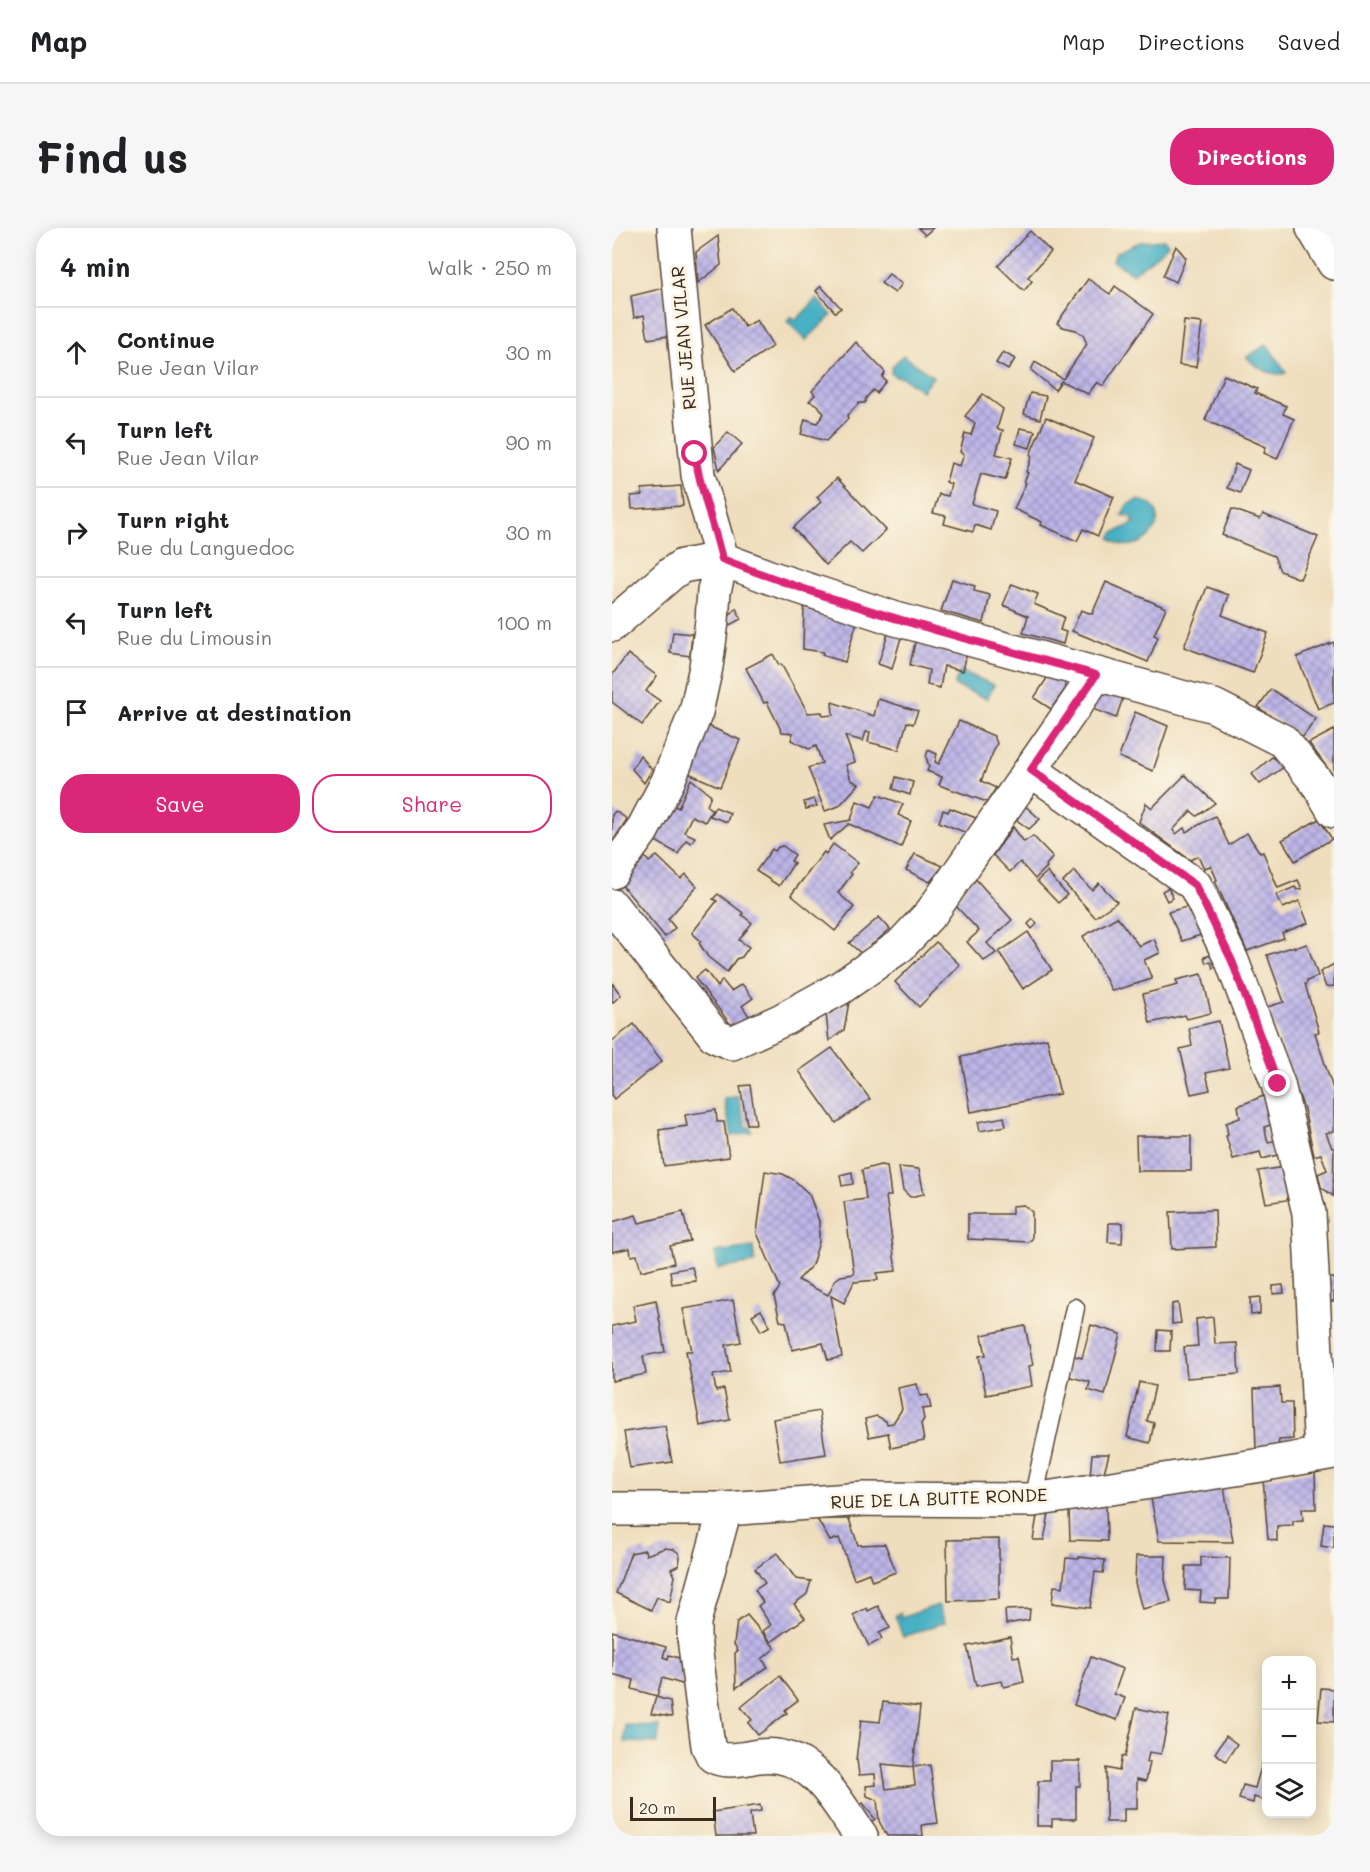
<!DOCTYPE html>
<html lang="en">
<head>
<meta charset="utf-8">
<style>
  body { margin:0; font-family:Mali,sans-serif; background:#f6f6f6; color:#202124 }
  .controls { position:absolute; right:18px; bottom:18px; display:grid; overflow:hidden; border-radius:12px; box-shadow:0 3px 15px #0003 }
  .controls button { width:54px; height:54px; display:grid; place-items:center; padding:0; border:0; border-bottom:2px solid #e0e0e0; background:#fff; color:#202124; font:30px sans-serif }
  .scale { position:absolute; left:18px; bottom:15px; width:86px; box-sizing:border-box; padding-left:6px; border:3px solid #3b2a1e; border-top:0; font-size:16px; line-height:21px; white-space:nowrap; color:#3b2a1e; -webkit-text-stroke:4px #fcf5e5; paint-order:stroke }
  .stop { position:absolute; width:18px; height:18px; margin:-14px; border:4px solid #db2777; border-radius:50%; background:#fff }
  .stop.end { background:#db2777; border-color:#fff; box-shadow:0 2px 6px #0008 }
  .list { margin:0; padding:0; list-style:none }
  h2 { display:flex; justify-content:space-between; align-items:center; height:78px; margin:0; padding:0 24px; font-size:26px }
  h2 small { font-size:20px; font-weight:400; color:#757577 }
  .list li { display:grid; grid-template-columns:39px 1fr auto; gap:18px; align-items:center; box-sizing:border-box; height:90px; padding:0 24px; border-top:2px solid #e0e0e0 }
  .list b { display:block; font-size:22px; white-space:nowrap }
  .list p { margin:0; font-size:20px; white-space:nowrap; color:#757577 }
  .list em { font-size:20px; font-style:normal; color:#757577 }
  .actions { display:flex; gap:12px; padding:18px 24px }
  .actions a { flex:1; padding:14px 0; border:2px solid #db2777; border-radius:24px; text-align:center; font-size:21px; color:#db2777 }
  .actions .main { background:#db2777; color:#fff }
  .icon { flex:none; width:33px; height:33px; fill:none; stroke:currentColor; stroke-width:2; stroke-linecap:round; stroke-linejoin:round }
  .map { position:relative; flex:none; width:722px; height:1608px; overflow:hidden; border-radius:24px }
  header { display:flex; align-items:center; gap:36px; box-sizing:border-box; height:84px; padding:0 30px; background:#fff; border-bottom:2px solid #e0e0e0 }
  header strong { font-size:28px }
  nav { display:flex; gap:33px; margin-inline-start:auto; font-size:21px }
  .intro { display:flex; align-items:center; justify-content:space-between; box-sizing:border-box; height:144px; padding:0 36px }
  h1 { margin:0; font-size:42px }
  .button { padding:15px 27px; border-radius:24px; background:#db2777; color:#fff; font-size:21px; font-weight:700 }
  main { display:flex; gap:36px; padding:0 36px }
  aside { flex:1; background:#fff; border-radius:24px; box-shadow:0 3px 15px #0003 }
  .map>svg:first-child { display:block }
  .water { fill:#46b0c4; stroke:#406d71; stroke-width:1.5 }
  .building { fill:url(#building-cross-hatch); fill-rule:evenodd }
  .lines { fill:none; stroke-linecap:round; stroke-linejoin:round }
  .lane-casing { stroke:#564536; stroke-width:21 }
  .street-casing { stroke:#564536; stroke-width:36 }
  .secondary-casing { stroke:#564536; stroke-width:36 }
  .lane { stroke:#fff; stroke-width:18 }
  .street { stroke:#fff; stroke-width:33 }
  .secondary { stroke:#fff; stroke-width:33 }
  .route { stroke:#db2777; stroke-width:8 }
  .labels { text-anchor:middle; stroke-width:6; stroke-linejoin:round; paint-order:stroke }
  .street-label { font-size:18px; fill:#3b2a1e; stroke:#fcf5e5 }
</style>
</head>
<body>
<header>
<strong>Map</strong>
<nav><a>Map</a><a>Directions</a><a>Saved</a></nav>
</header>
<div class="intro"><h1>Find us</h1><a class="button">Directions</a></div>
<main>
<aside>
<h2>4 min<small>Walk · 250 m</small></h2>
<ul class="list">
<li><svg class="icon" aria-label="ahead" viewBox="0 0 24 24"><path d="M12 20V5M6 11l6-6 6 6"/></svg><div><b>Continue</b><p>Rue Jean Vilar</p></div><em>30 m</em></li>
<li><svg class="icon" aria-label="left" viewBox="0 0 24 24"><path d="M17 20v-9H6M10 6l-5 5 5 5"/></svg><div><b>Turn left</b><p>Rue Jean Vilar</p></div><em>90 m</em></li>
<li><svg class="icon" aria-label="right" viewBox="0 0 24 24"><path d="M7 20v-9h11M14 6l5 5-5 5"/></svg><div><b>Turn right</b><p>Rue du Languedoc</p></div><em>30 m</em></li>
<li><svg class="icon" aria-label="left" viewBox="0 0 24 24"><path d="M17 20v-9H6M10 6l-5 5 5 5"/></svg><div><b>Turn left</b><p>Rue du Limousin</p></div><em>100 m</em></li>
<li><svg class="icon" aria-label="arrive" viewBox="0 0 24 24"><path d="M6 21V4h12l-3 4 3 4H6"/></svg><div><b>Arrive at destination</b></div></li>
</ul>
<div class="actions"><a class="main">Save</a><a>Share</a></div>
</aside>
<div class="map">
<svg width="722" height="1608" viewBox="0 0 722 1608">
  <defs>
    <pattern id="building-cross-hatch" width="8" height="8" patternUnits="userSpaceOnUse" patternTransform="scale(1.5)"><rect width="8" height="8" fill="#bdb6e9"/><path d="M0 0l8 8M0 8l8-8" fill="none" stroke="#9b94bc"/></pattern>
  </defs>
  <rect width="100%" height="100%" fill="#fcf5e5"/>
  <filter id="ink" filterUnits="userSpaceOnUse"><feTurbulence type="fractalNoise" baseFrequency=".0167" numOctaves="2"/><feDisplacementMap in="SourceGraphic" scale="12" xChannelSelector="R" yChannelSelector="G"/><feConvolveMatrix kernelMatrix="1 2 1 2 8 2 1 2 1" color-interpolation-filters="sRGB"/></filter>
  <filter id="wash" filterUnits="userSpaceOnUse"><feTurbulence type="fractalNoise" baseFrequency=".008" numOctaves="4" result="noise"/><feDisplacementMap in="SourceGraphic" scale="24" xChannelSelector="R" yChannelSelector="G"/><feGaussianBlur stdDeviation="1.35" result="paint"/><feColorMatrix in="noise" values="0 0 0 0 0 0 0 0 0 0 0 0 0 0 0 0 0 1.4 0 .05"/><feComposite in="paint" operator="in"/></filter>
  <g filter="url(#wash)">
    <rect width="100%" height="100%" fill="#eedebd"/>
    <!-- water -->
    <g class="water">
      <path d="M552 12 556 16C552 24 531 37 521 46L501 33 504 25 528 14Z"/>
      <polygon points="205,71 220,87 194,112 175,93 179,88 184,92"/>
      <path d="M655 116 674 145C661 149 642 139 635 129Z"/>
      <polygon points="291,127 321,149 310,163 290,149 283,148 279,145 280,139"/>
      <path d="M525 272C529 273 535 273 538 276 562 294 523 334 498 310L501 305 523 295 519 292 521 291 520 289 510 287 515 277Z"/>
      <polygon points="348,443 382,457 375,471 342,457"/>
      <polygon points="126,868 134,899 139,899 140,904 120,908 112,871"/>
      <polygon points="141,1019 143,1035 106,1041 103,1024"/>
      <polygon points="326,1377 333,1394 291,1409 283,1387 288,1385 289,1390"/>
      <polygon points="13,1497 47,1498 46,1515 12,1514"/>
    </g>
    <g id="blocks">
      <!-- building -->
      <g class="building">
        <polygon points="306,0 321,0 313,7"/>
        <polygon points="418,3 439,24 416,49 420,53 412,63 386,38"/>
        <polygon points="106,8 109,37 86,55 84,24"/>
        <polygon points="564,18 574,30 564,54 551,48"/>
        <polygon points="277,46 290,56 283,65 269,55"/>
        <polygon points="476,51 498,66 503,58 541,86 491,158 485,154 476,166 449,153 443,162 419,142 423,134 451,151 475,116 471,107 464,102 451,99 445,95"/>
        <polygon points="209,58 229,80 223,84 204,63"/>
        <polygon points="52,60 56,108 36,111 32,87 22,90 19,68"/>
        <polygon points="120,80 133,99 145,92 161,118 123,143 93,97"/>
        <polygon points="572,93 590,95 584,139 567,137"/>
        <polygon points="244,114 273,144 270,149 274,153 264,165 261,162 254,170 253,175 247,175 235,188 236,191 214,213 189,206 193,191 205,195 212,186 206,177 197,173 203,167 200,163"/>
        <polygon points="391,124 403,131 396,142 384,135"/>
        <polygon points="612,147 645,161 643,165 674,178 671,186 682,191 665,231 652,225 654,219 593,192"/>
        <polygon points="418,165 434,168 428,191 412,186"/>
        <polygon points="371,166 391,181 385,201 391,202 384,226 400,230 393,252 369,246 360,276 384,283 379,302 363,297 361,304 332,296 334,288 321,285 327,266 336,268 339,256 334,254 339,235 348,238 352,226 348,224 353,205 359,207 363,195 353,188"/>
        <polygon points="434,189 482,210 463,252 502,269 486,308 471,301 465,313 429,297 430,294 402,281 414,255 412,254 416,245 414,244 420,228 418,227"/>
        <polygon points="408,200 423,203 418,220 404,216"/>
        <polygon points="116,204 130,216 107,242 102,219"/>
        <polygon points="623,236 637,242 628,265 615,260"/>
        <polygon points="225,250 274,302 250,325 238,314 214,337 181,300 209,274 205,269"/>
        <polygon points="69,258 71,278 20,281 19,268 30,267 30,261"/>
        <polygon points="620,281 648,291 651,286 706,309 688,351 668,343 662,328 610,307"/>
        <polygon points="340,351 363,358 362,363 378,367 372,395 329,383"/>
        <polygon points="494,354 554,380 542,407 546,409 536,434 460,403 469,382 480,386"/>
        <polygon points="400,356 426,366 422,376 452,389 448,402 454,404 451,416 411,405 416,388 391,377"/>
        <polygon points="595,359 617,367 610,387 656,405 641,445 572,419"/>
        <polygon points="192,379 245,394 233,434 210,427 211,424 191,421"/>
        <polygon points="124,380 129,391 114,399 118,387"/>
        <polygon points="277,402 290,406 280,441 266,436"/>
        <polygon points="61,404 80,406 78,428 58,425"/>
        <polygon points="304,410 355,424 351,443 332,438 328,460 315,457 317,442 298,437"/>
        <polygon points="722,414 722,475 706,481 685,429"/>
        <polygon points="16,426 45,448 34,463 48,473 30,497 0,474 0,447"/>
        <polygon points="161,426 167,437 169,436 196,485 210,484 211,488 221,487 220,474 262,488 266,471 306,483 301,496 295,494 287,522 256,514 258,504 254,504 251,513 233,508 243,534 234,537 239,552 247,556 227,578 213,583 196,540 210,535 204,518 197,521 179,512 181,505 170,504 155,474 152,475 134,440"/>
        <polygon points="437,447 451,449 454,460 439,481 422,470"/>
        <polygon points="659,461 704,491 690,510 646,479"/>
        <polygon points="499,464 512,467 504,490 478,480 486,468"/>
        <polygon points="523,484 556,498 541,543 507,529"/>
        <polygon points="347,493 382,508 385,515 369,553 384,560 375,574 327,557 330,549 315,543 317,539 314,529 316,522 325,526 323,534 327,536"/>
        <polygon points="94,497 128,512 108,559 74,544"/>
        <polygon points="722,502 722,549 697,515"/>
        <polygon points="28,527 40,542 32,555 20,541"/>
        <polygon points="660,529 673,538 648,556 640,546"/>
        <polygon points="573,547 603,575 585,588 579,583 561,602 564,606 572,600 574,604 603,588 617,617 635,605 648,625 651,624 666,660 686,652 690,661 685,662 683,659 664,667 671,680 687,673 696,695 670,705 672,710 635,723 603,653 605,652 599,638 592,640 586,628 578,632 527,594 534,575 540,580"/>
        <polygon points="284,549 301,554 298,567 281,561"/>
        <polygon points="79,551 99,567 95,578 100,582 93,594 80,588 72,604 83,609 79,615 74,612 66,626 42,612 61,577 66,580"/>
        <polygon points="266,567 291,576 286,587 299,593 289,619 237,596 218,612 212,597 239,592 245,573 260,579"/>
        <polygon points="202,571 205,578 194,581 192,574"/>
        <polygon points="411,576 428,591 417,601 402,590"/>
        <polygon points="103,579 118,585 115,594 98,588"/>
        <polygon points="338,580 364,590 355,605 327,594 331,582 336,584"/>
        <polygon points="3,583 15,591 0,615 0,587"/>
        <polygon points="707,591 720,611 683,633 670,612"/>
        <polygon points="401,599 412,614 421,608 441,629 434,637 435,639 423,651 408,634 398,644 381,627"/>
        <polygon points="221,616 246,635 238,644 240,646 226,665 242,679 223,703 179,667 212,624 214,626"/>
        <polygon points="171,618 183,627 179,633 182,635 167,658 144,643 160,621 163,623 166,619"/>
        <polygon points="303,626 331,638 318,654 294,642"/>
        <polygon points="32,628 37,634 45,628 69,651 74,646 85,658 56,691 63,700 53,709 9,656"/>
        <polygon points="462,643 480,662 487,655 505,674 483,689 451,654"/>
        <polygon points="435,644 455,667 446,675 425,653"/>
        <polygon points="361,648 400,692 375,715 384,725 372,733 355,714 367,703 342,676"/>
        <polygon points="556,660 561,670 555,673 550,663"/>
        <polygon points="106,666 131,685 130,687 140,695 127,712 137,719 130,729 124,731 115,744 96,729 87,715 89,713 80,705 105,673 101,671"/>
        <polygon points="578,678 595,705 570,713 556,684"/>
        <polygon points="267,689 278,701 250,726 237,715"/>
        <polygon points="505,689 527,718 542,711 548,725 532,732 540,751 500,763 471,708"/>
        <polygon points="421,691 425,696 420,701 416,696"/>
        <polygon points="416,704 440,742 411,761 387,724"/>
        <polygon points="324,714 348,737 307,779 283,754"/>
        <polygon points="695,716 706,748 695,753 695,755 693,756 707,804 703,805 722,864 722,903 714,905 720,920 722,920 721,968 709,959 706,946 715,942 709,926 702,928 692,881 655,779 672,774 655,727 683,718 683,720"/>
        <polygon points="604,726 608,738 601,740 599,734 594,735 592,729"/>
        <polygon points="722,736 722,758 714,759 708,744"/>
        <polygon points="93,742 106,759 110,752 119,763 130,756 141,770 130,778 140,792 122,801 83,750"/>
        <polygon points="590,746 599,785 575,791 573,787 538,795 531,766 566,757 564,752"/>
        <polygon points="0,755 9,767 0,775"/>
        <polygon points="237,774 232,802 217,813 214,786"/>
        <polygon points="607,793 617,840 594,845 598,862 579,866 568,821 580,818 577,800"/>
        <polygon points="22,796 50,833 2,871 0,868 0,813"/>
        <polygon points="435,810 448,866 359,884 349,829"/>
        <polygon points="220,820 258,871 224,895 187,843"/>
        <polygon points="138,857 144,896 135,896 128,858"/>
        <polygon points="654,867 662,896 652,899 656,914 666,912 670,926 650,931 648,924 621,931 614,908 616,907 614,895 628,890 626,878"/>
        <polygon points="104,882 105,894 112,894 117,929 52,938 47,902 75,898 73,887"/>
        <polygon points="392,889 394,898 368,903 366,894"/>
        <polygon points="524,908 579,908 579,943 525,943"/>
        <polygon points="268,937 275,938 279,968 274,968 284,1043 265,1045 266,1052 242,1054 232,1075 219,1068 230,1129 216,1132 211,1115 180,1122 174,1094 168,1093 162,1068 168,1059 145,1005 153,943 171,946 182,952 197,966 207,993 207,1014 200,1037 186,1052 216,1067 223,1052 229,1048 242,1046 232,974 254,971 250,942"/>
        <polygon points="287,939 307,941 312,966 298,969 291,962"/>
        <polygon points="673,939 681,971 654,975 646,943"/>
        <polygon points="240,944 241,956 230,958 228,947"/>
        <polygon points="412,977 420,984 420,1011 416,1014 356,1011 356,986 400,986 400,978"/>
        <polygon points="603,982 604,1019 560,1021 558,984"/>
        <polygon points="71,984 78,1013 58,1018 62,1035 29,1043 25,1027 19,1028 18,1020 0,1024 0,994 24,987 27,995"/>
        <polygon points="497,995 511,995 510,1015 496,1014"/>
        <polygon points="80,1039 84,1053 60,1056 58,1043"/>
        <polygon points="716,1050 722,1050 722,1073 717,1073"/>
        <polygon points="671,1057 672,1065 661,1066 661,1058"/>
        <polygon points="648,1069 648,1086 639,1087 638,1070"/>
        <polygon points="44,1072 53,1124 31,1128 34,1146 0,1153 0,1098 24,1093 21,1077"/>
        <polygon points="121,1072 129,1114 114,1117 119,1144 101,1147 104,1163 112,1161 118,1192 88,1198 74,1123 80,1123 71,1081"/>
        <polygon points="566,1075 569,1095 560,1096 560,1076"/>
        <polygon points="149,1082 158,1098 149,1103 140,1087"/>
        <polygon points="601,1089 603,1116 625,1115 627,1146 575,1150 572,1119 586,1118 584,1091"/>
        <polygon points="479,1097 509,1106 493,1167 476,1162 478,1154 455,1148 459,1127 470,1130"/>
        <polygon points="413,1098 421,1137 417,1138 420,1158 374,1167 367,1128 374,1127 370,1107"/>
        <polygon points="546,1102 559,1103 558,1123 545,1123"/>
        <polygon points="527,1154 543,1158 535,1193 542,1195 538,1215 515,1209"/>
        <polygon points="305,1156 308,1168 316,1167 319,1180 310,1181 312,1191 309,1196 312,1213 279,1220 276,1205 257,1209 253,1191 265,1188 274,1193 275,1196 281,1195 290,1181 286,1160"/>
        <polygon points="668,1159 669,1175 680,1175 681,1211 667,1212 666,1218 644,1222 642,1161"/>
        <polygon points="207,1183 214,1226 168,1233 161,1191"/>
        <polygon points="53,1198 60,1234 18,1240 12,1204"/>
        <polygon points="480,1226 497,1226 491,1248 478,1249"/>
        <polygon points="703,1243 704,1281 690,1281 691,1292 681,1293 681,1297 665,1298 665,1313 656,1311 651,1251"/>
        <polygon points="612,1258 621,1314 547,1313 539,1270"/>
        <polygon points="494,1278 495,1313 458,1312 457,1283"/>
        <polygon points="437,1286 432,1312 421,1312 425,1288"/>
        <polygon points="205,1291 237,1291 246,1317 273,1316 284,1344 260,1353 257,1345 242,1351 227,1310 218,1313"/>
        <polygon points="712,1295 722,1296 722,1320 709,1318"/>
        <polygon points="387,1311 387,1371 336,1373 335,1312"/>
        <polygon points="53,1320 61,1321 67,1325 68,1329 67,1337 59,1341 63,1348 58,1374 45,1369 39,1382 4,1365 19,1325 33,1322 34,1327"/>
        <polygon points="165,1325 184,1351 199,1353 195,1366 182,1376 193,1390 159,1414 151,1403 159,1397 146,1378 151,1374 143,1362 153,1355 143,1341"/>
        <polygon points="524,1328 554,1328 553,1352 559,1374 530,1381 523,1355"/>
        <polygon points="467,1329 493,1332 491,1345 483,1344 478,1380 440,1375 442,1358 451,1359 454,1330 467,1331"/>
        <polygon points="589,1329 618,1330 617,1371 603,1371 603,1375 588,1374 589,1363 573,1362 574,1338 589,1338"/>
        <polygon points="266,1378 278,1400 267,1405 270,1411 257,1418 241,1387 255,1380 256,1383"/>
        <polygon points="418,1381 417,1392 394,1396 393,1382"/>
        <polygon points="135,1387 163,1420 150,1431 156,1439 124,1460 123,1425 126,1423 122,1416 125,1394"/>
        <polygon points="0,1403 54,1419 51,1429 56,1431 57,1427 77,1433 70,1456 50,1450 45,1468 20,1461 22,1452 0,1446"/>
        <polygon points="398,1409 401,1429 407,1428 412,1454 392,1459 390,1453 364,1458 355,1418"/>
        <polygon points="479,1429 511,1441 502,1466 513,1470 505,1492 462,1477"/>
        <polygon points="168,1448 186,1472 173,1482 175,1485 146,1507 136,1495 140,1492 129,1479"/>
        <polygon points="709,1460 722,1461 722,1494 706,1493"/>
        <polygon points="44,1469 58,1473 60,1489 39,1486"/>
        <path d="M271 1474 308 1479 301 1539 318 1537 326 1595 310 1597 311 1608H275L267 1593 265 1572 255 1568 254 1558 264 1557 263 1546 247 1547 245 1532H244L249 1492 268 1494ZM270 1536 301 1539 303 1557 274 1561Z"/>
        <polygon points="524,1480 557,1487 549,1526 537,1524 535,1534 538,1534 534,1553 525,1551 525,1581 512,1581 512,1594 494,1594 494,1540 507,1543 510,1528 513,1529"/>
        <polygon points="614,1508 625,1516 614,1533 603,1525"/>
        <polygon points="654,1522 654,1573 642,1569 641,1575 627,1571 631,1557 643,1560"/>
        <polygon points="438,1533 468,1533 468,1558 464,1558 464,1591 440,1591 440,1598 425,1598 426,1553 438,1553"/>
        <polygon points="251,1575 263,1591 251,1600 239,1584"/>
        <polygon points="148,1577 149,1583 138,1585 141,1608 104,1608 101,1584"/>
      </g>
    </g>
  </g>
  <g filter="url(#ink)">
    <use href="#blocks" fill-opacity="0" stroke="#564536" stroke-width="1.5"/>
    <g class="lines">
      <defs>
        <polyline id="lane" points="421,1272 463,1080"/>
        <g id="street">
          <polyline points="0,397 60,345 70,338 110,331 102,363 100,393 94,439 84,484 56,553 30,603 0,644"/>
          <polyline points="419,542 583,657 620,733 666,856 697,985 709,1226"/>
          <polyline points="0,678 103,808 120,815 170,792 228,760 288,718 320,684 484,447"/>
          <polyline points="0,1281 113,1281 252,1271 421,1272 643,1238 722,1224"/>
          <path d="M113 1281 82 1394V1410L96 1518 101 1528C114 1536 133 1530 147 1528 200 1522 222 1571 249 1608"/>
        </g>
        <g id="secondary">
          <polyline points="62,0 86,247 110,331 160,350 284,391 602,478 671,513 706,556 722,583"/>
          <polyline points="701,0 722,35"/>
        </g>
      </defs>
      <!-- lane casing -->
      <use href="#lane" class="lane-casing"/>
      <!-- street casing -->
      <use href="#street" class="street-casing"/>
      <!-- secondary casing -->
      <use href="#secondary" class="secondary-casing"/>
      <!-- lane -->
      <use href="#lane" class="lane"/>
      <!-- street -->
      <use href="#street" class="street"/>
      <!-- secondary -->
      <use href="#secondary" class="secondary"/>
    </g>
  </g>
  <g class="lines" filter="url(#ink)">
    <!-- route -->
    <path class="route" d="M83 226C88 263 102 296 110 331 232 379 358 412 484 447L419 542 583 657 620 733 666 856"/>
  </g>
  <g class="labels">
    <!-- street labels -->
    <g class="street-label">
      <text transform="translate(72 110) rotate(-95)" y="6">RUE JEAN VILAR</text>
      <text transform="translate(327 1271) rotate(-2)" y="6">RUE DE LA BUTTE RONDE</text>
    </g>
  </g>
</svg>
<div class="controls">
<button>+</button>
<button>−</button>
<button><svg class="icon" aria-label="layers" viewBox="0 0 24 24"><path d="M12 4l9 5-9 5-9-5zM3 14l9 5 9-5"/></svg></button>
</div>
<div class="scale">20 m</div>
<div class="stop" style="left:83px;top:226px"></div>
<div class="stop end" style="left:666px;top:856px"></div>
</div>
</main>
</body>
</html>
